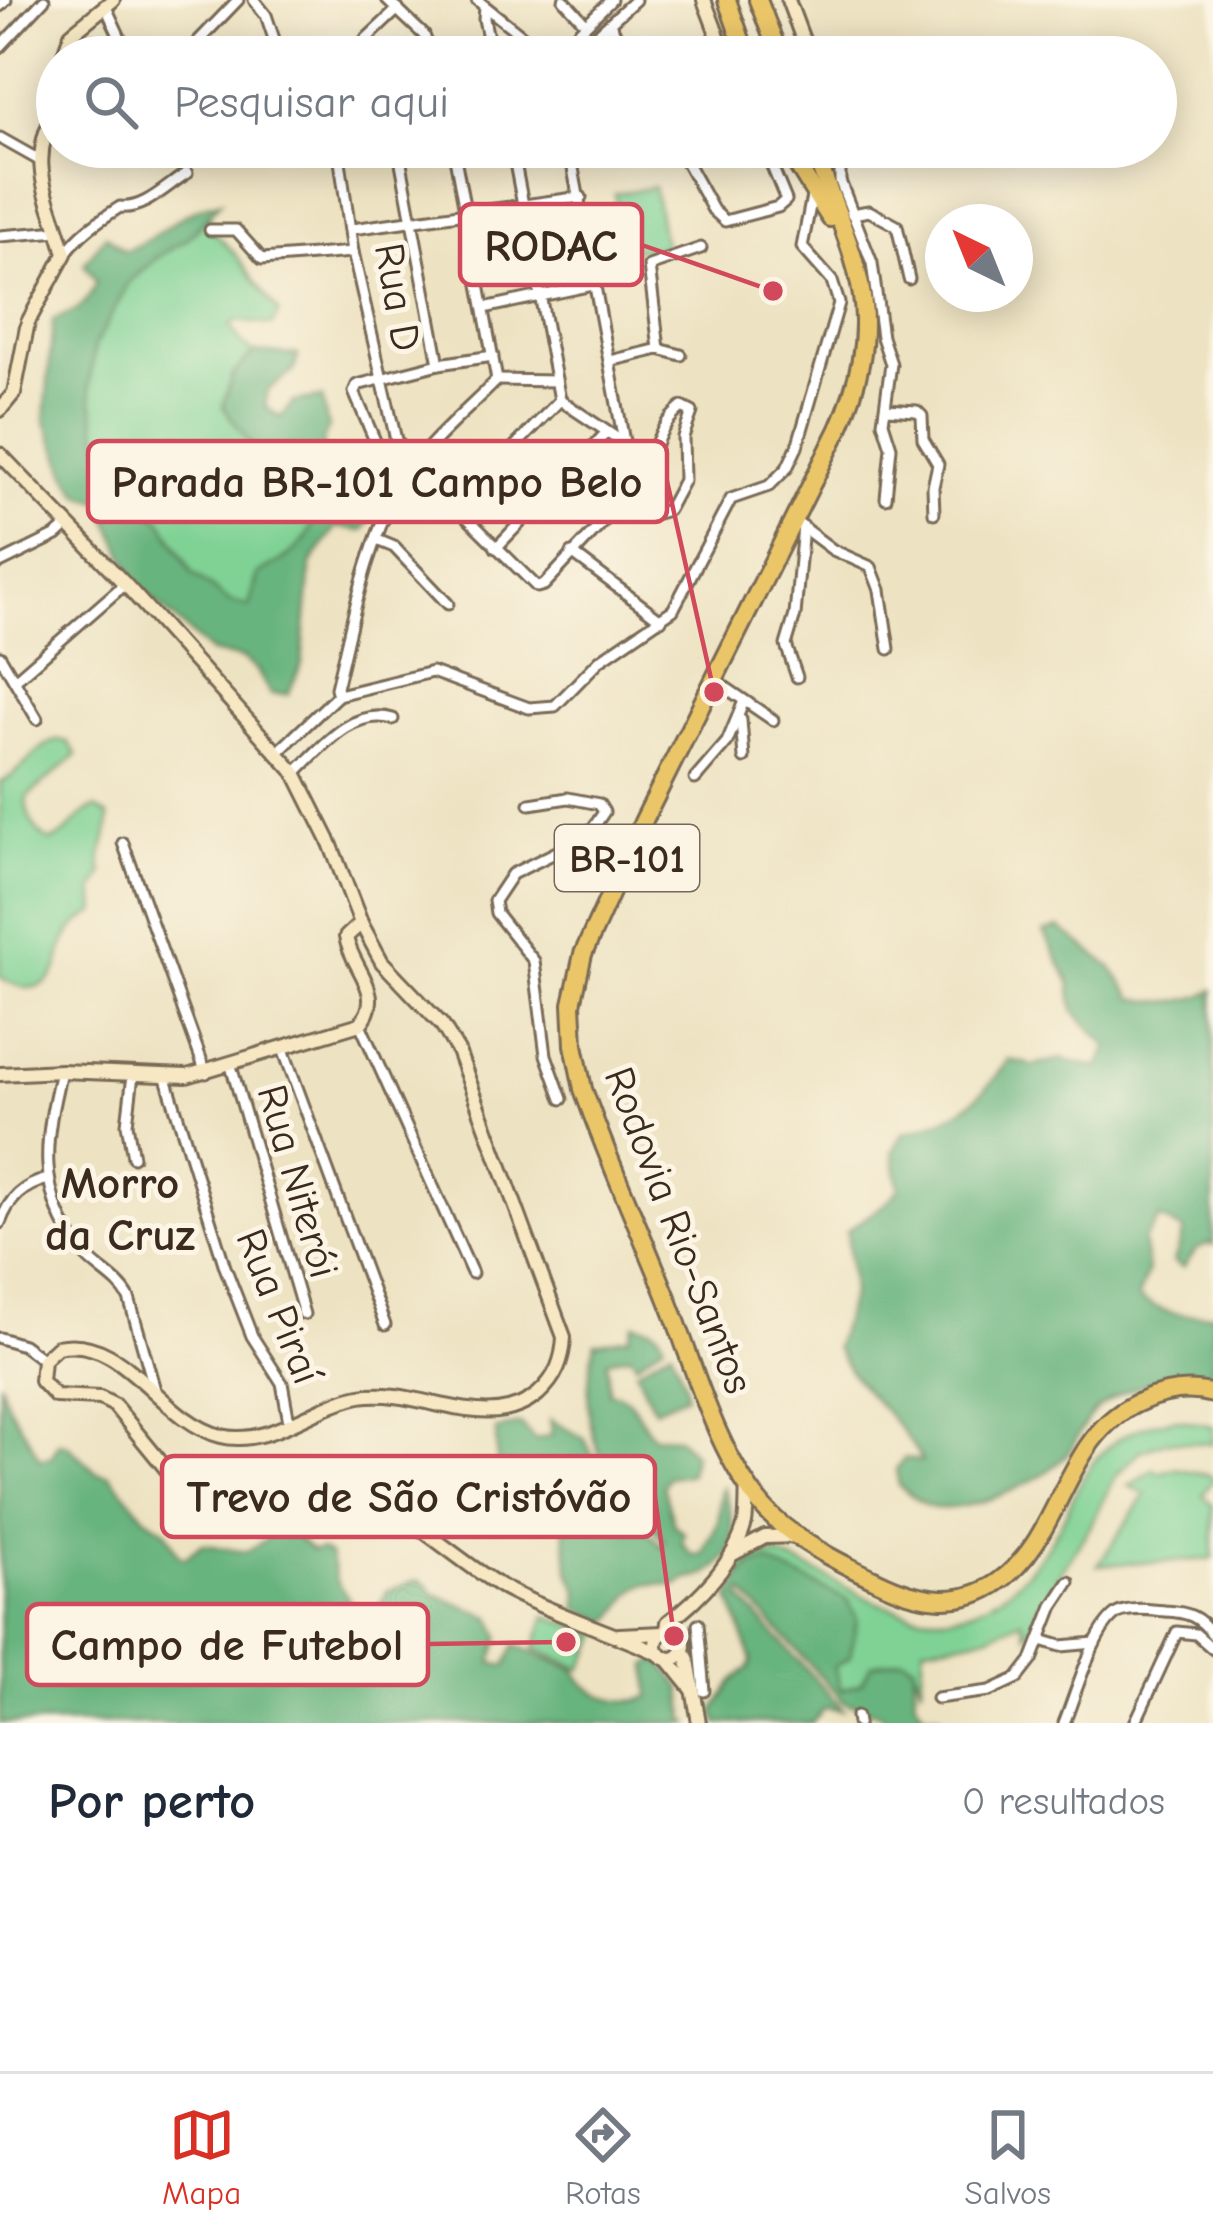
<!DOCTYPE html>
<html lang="pt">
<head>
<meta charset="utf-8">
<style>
  body { margin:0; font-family:"Comic Neue",sans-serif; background:#f6f6f7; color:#1f2937 }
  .compass { position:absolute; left:925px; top:204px; width:108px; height:108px; border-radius:50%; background:#fff; box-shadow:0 6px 30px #0003; rotate:317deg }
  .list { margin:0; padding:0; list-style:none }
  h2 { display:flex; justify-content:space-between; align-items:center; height:156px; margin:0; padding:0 48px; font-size:51px }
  h2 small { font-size:39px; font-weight:400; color:#747a83 }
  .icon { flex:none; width:66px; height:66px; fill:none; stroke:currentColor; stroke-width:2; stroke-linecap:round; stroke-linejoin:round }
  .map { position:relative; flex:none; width:1213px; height:1723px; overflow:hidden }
  .search { position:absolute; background:#fff; box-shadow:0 6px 30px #0003; left:36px; right:36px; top:36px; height:132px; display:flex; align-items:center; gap:30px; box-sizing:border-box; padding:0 42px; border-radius:66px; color:#747a83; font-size:45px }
  .sheet { height:348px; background:#fff }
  nav { display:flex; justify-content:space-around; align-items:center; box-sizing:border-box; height:168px; border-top:3px solid #e0e1e3; background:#fff; font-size:33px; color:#747a83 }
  nav a { display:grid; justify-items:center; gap:6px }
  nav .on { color:#d93025 }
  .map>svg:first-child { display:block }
  .green { fill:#7fd294; stroke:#5d7e59; stroke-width:3 }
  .forest { fill:#67b47e; stroke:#516f4e; stroke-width:3 }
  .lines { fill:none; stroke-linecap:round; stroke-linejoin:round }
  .street-casing { stroke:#796a57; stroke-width:15 }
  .secondary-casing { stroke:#796a57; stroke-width:18 }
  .highway-casing { stroke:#796a57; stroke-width:22 }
  .street { stroke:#fff; stroke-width:9 }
  .secondary { stroke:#f7e8c3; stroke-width:12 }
  .highway { stroke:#ebc669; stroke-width:16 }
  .labels { text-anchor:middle; stroke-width:10; stroke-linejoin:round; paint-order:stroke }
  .shield { fill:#fcf5e5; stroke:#75675a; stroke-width:3 }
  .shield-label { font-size:39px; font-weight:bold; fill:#3b2a1e }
  .street-label { font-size:42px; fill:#3b2a1e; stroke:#fcf5e5 }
  .neighbourhood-label { font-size:45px; font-weight:bold; fill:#3b2a1e; stroke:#fcf5e5 }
  .leader { fill:none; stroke:#d1495b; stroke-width:4.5 }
  .callout-dot { fill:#d1495b; stroke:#fcf5e5; stroke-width:4.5 }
  .callout { fill:#fcf5e5; stroke:#d1495b; stroke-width:4.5 }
  .callout-label { font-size:45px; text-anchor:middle; font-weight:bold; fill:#3b2a1e }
</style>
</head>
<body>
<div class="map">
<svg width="1213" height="1723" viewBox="0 0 1213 1723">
  <rect width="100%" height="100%" fill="#fcf5e5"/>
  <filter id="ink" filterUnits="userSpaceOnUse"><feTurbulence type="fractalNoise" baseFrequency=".00833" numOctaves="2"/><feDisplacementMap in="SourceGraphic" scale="24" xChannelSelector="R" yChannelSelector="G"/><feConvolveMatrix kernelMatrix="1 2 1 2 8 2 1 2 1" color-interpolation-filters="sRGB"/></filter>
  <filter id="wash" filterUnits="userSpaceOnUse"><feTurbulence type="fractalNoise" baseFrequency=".004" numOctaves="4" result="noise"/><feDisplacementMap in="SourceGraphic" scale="48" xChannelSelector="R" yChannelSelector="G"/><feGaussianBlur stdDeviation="2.7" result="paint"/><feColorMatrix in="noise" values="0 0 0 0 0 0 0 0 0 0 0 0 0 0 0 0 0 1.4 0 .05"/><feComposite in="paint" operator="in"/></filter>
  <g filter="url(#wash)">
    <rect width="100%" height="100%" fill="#ede2c1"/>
    <!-- green -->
    <g class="green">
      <polygon points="654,187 664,246 624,252 615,194"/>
      <path d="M210 215V230C239 251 255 285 279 312L272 325 236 321 230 326 244 346 254 352 232 376 256 452 297 468C328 524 312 546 258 574L250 607 230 603 192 573 162 521 122 490 98 434 89 386 95 345 129 282 158 257 187 239Z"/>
      <path d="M59 740 68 742 77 755 27 797C24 813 36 834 50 841 71 836 75 814 96 808L109 816C110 838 97 853 103 874L94 890 96 912C85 918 74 925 67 937 62 945 61 957 58 966 47 994 21 991 0 977V783C23 773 36 745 59 740Z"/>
      <path d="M1176 1419 1213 1426V1444L1168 1441 1140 1451 1116 1476 1090 1527 1042 1601 1027 1635 1022 1620C989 1638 962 1643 924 1645L921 1688 914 1664 841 1691 834 1667 848 1600 768 1562 753 1564 741 1574 737 1569 755 1557 776 1555C826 1571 868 1608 921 1615 985 1624 1032 1577 1060 1525 1073 1501 1081 1473 1102 1453 1123 1432 1147 1423 1176 1419Z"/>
      <polygon points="1174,1468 1210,1475 1213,1480 1203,1495 1213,1505 1213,1559 1098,1565 1146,1494 1129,1486 1154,1469 1159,1473"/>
      <polygon points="546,1616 599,1635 582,1669 535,1649"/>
    </g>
    <!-- forest -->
    <g class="forest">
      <path d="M220 202 187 239 158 257 129 282 95 345 89 386 98 434 122 490 162 521 192 573 230 602 249 607 258 574C312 546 328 524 297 468L256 452 223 407 232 376 254 352 298 355 294 371 268 390 265 406 281 418 293 402 322 398 328 428 322 444 336 482 357 491 376 483C380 502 375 517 362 531L336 527 311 564 302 663 288 694H270L257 670 242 658 212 653 138 586 100 501 80 495 68 476 45 420 53 320C76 312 89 305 96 281L84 264 106 235 125 251C163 237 175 211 220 202Z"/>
      <path d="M1060 928 1111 967 1134 998C1159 1003 1190 1004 1213 990V1247L1211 1243 1196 1250 1183 1268 1174 1262 1184 1231 1159 1218 1143 1241 1148 1270 1138 1297C1157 1313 1190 1318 1213 1313V1382C1173 1372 1132 1382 1098 1408 1084 1419 1078 1440 1067 1454 1044 1482 966 1515 930 1507 919 1504 908 1492 899 1486L896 1469 905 1458 922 1462C900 1418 858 1392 835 1347L852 1292 847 1231 889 1201 899 1189 893 1152 903 1133C957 1118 975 1106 1009 1060L1033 1065 1062 1059 1099 1068 1108 1046 1074 1011 1070 982 1044 932Z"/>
      <path d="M634 1324C650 1326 659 1327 664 1343L636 1363 631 1355 607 1360 609 1392C638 1397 636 1418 653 1436L677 1437 693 1453 690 1474 667 1477 663 1486 674 1525 684 1532 682 1543 692 1555 704 1554C706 1539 717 1532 719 1517 721 1505 717 1499 723 1488 734 1521 744 1553 705 1575 694 1581 690 1575 679 1585 669 1586 656 1583 646 1584 630 1587 622 1611 609 1622L577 1608 579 1591 569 1570 564 1527 546 1498 527 1494 517 1522 498 1516 504 1483 497 1463 496 1430 520 1424 535 1440 552 1435 550 1420 584 1438 610 1492 662 1547 665 1541C602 1475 575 1436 595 1343L629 1337Z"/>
      <polygon points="671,1349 685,1383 686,1395 654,1409 636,1370"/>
      <path d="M0 1381C8 1415 27 1430 40 1460L52 1456 59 1443 68 1445 96 1472 110 1475 145 1517 166 1531 179 1556 186 1557 202 1544 246 1552 281 1530 293 1535 312 1551 322 1550 330 1555 336 1580 350 1601 354 1621 360 1623 375 1614 387 1591 419 1580 429 1586 433 1594 491 1617 500 1637 492 1663 506 1666 515 1645 576 1670C586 1697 626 1707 650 1697L648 1665 659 1660 682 1688 685 1719 690 1723H0Z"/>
      <path d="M768 1562 848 1600 857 1619 850 1657 834 1667 841 1690 861 1683 872 1664 903 1658 914 1664 915 1700 924 1713 941 1715 944 1723H888L880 1713 845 1703 743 1592 740 1597 843 1710 825 1708 812 1723H718L714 1711 733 1681 750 1667 752 1660 730 1598C741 1577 744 1565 768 1562Z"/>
    </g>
  </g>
  <g filter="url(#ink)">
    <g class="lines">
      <defs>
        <g id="street">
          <polyline points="254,0 266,15 280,57"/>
          <polyline points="387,0 424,35 432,57"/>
          <polyline points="477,0 549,57"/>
          <polyline points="564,0 585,23"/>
          <polyline points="105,5 129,57"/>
          <polyline points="0,6 6,0"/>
          <polyline points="485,7 484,19 492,57"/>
          <polyline points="610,24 628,57"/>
          <polyline points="0,47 44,0"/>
          <polyline points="183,57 238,0"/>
          <polyline points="347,57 398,9"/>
          <polyline points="553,57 611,0"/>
          <polyline points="572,57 635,0"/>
          <polyline points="0,138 39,160"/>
          <polyline points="338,147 353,252 396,440 414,465 537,587 544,585 633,490 569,147"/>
          <polyline points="398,147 439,364"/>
          <polyline points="453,147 497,380"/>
          <polyline points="512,147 560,400"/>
          <polyline points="678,147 713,210 725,221 778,207 786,200 764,147"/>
          <polyline points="840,147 840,181 872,263 882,337 891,364 883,422 891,447 886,498"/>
          <polyline points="852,214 869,211 897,226 909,279"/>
          <polyline points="352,229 581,197"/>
          <polyline points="210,230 236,230 262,259 353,252"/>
          <polyline points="0,236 59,231"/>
          <path d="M65 254C80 233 98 221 120 207 144 210 166 186 187 173"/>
          <polyline points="484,308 593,285"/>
          <polyline points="659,349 649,266 701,248"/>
          <polyline points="610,361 659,349 681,355"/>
          <polyline points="497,380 556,381"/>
          <path d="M560 400 645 457 652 454C660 433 665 421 682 407L692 412 683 437 684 480 668 510 654 514 633 490"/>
          <polyline points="886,409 917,411 922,416 923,439 938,464 933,487 934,513"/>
          <polyline points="397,492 354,392 357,385 439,364 493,356"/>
          <polyline points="456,507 560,400"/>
          <polyline points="793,520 833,550 871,567 880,590 889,649"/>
          <polyline points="377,540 394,547 448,604"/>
          <polyline points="496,548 606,433"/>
          <polyline points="572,553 661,620"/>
          <polyline points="0,563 57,535 68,525"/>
          <polyline points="0,656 37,719"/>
          <polyline points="797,677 786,645 795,615 803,526"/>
          <polyline points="713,679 773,720"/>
          <polyline points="15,680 125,584"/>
          <path d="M338 695 336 688C353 619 365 545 402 483 425 444 466 412 497 380"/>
          <polyline points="741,720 744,758"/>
          <polyline points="278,752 338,695 432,672 529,708 555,706 600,660 673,610 731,499 769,486 787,468 797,447 839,303 832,281 802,247 813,191"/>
          <path d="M295 773C321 748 352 707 393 719"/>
          <polyline points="695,779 727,742 744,701"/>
          <polyline points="530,804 568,798 599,804 604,812 587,837 512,874 494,901 496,913 534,961 546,1055 562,1099"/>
          <polyline points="590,835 623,867"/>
          <polyline points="123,843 206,1073"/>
          <polyline points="619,876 649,885"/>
          <polyline points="360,1024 472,1273"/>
          <polyline points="283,1049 385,1325"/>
          <polyline points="231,1066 304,1314"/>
          <path d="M61 1071C45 1138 35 1192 82 1252 97 1270 118 1278 129 1298L155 1390"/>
          <polyline points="133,1075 127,1124 133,1157"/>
          <polyline points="166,1078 225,1267 252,1336 282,1383 289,1422"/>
          <path d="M0 1223C9 1199 23 1185 48 1179"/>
          <polyline points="0,1338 23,1345 43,1360"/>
          <polyline points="698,1624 704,1691"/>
          <polyline points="1041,1640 1061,1646 1095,1643"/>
          <polyline points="937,1698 990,1691 1018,1678 1032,1660 1053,1606 1069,1582"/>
          <polyline points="857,1716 858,1723"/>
          <path d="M1064 1723C1075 1697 1094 1626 1118 1613 1130 1607 1151 1610 1165 1611 1188 1612 1199 1616 1213 1635"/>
          <polyline points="1135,1723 1177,1632 1196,1634 1213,1649"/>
        </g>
        <g id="secondary">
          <polyline points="704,0 726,57"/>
          <polyline points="788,0 806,48 792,57"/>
          <polyline points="63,57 71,34 113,0"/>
          <path d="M0 410 14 393 28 322 65 254C51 199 24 164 57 108"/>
          <path d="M0 454 125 584 295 773 330 843 361 923 382 962 442 1025 458 1051 564 1337C563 1360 556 1378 538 1394 487 1437 418 1386 360 1396 314 1405 268 1448 221 1436 159 1420 126 1333 57 1347L43 1360 41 1381 55 1396 100 1398 114 1405 190 1498 206 1511C252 1514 296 1480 341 1486 386 1492 462 1566 506 1589 555 1615 609 1631 660 1654"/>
          <path d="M0 1074 61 1071 187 1076 360 1024C387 993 352 970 346 937L361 923"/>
          <polyline points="733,1554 765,1537 798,1536"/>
          <path d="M667 1631 668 1622C699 1599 735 1562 745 1523 747 1511 746 1497 747 1484"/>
          <circle cx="670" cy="1645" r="14"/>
          <polyline points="619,1635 663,1633"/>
          <polyline points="683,1649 688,1660 699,1723"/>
          <polyline points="667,1658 693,1690"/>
        </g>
        <g id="highway">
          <polyline points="727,0 747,57"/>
          <polyline points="758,0 780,57"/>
          <polyline points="786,147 830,218"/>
          <path d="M813 147C852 260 891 309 839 429L643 822 583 954 572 1004 574 1045 583 1089C608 1161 640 1229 668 1300 695 1368 715 1450 763 1507 791 1539 840 1563 878 1581 917 1600 959 1609 998 1582 1065 1536 1062 1434 1142 1401 1165 1391 1188 1387 1213 1394"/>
        </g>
      </defs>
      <!-- street casing -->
      <use href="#street" class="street-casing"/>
      <!-- secondary casing -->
      <use href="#secondary" class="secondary-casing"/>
      <!-- highway casing -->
      <use href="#highway" class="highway-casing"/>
      <!-- street -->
      <use href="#street" class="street"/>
      <!-- secondary -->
      <use href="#secondary" class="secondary"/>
      <!-- highway -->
      <use href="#highway" class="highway"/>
    </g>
  </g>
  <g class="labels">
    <!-- shield labels -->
    <rect class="shield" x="555" y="825" width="144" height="66" rx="9"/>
    <g class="shield-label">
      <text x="627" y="872">BR-101</text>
    </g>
    <!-- street labels -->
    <g class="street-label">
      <text transform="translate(399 297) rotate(80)" y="15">Rua D</text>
      <text transform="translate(299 1181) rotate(74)" y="15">Rua Niterói</text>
      <text transform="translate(680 1230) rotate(69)" y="15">Rodovia Rio-Santos</text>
      <text transform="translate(280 1306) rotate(68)" y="15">Rua Piraí</text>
    </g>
    <!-- neighbourhood labels -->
    <g class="neighbourhood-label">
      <text x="120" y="1198">Morro<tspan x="120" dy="52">da Cruz</tspan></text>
    </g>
  </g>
  <!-- callouts -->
  <path class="leader" d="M773 291L642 245M714 692L667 481M674 1636L655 1497M566 1642L428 1644"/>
  <g class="callout-dot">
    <circle cx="773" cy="291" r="12"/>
    <circle cx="714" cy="692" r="12"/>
    <circle cx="674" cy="1636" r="12"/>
    <circle cx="566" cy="1642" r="12"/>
  </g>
  <g class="callout">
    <rect x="460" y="204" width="182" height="81" rx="12"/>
    <rect x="88" y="441" width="579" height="81" rx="12"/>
    <rect x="162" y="1456" width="493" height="81" rx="12"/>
    <rect x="27" y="1604" width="401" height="81" rx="12"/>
  </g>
  <g class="callout-label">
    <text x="551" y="261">RODAC</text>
    <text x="377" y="497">Parada BR-101 Campo Belo</text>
    <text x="409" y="1512">Trevo de São Cristóvão</text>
    <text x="227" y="1660">Campo de Futebol</text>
  </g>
</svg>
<svg class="compass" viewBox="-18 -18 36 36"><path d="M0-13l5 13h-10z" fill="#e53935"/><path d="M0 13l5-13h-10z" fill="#747a83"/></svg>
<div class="search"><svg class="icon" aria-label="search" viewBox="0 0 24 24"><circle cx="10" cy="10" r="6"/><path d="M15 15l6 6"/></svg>Pesquisar aqui</div>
</div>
<section class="sheet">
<h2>Por perto<small>0 resultados</small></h2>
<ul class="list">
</ul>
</section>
<nav>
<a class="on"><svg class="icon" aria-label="map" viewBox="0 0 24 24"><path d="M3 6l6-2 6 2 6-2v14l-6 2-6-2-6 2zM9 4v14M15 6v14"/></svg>Mapa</a>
<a><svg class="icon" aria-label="directions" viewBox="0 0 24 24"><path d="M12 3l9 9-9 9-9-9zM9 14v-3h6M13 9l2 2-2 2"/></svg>Rotas</a>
<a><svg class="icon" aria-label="saved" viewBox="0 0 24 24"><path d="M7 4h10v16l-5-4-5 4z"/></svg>Salvos</a>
</nav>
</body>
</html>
